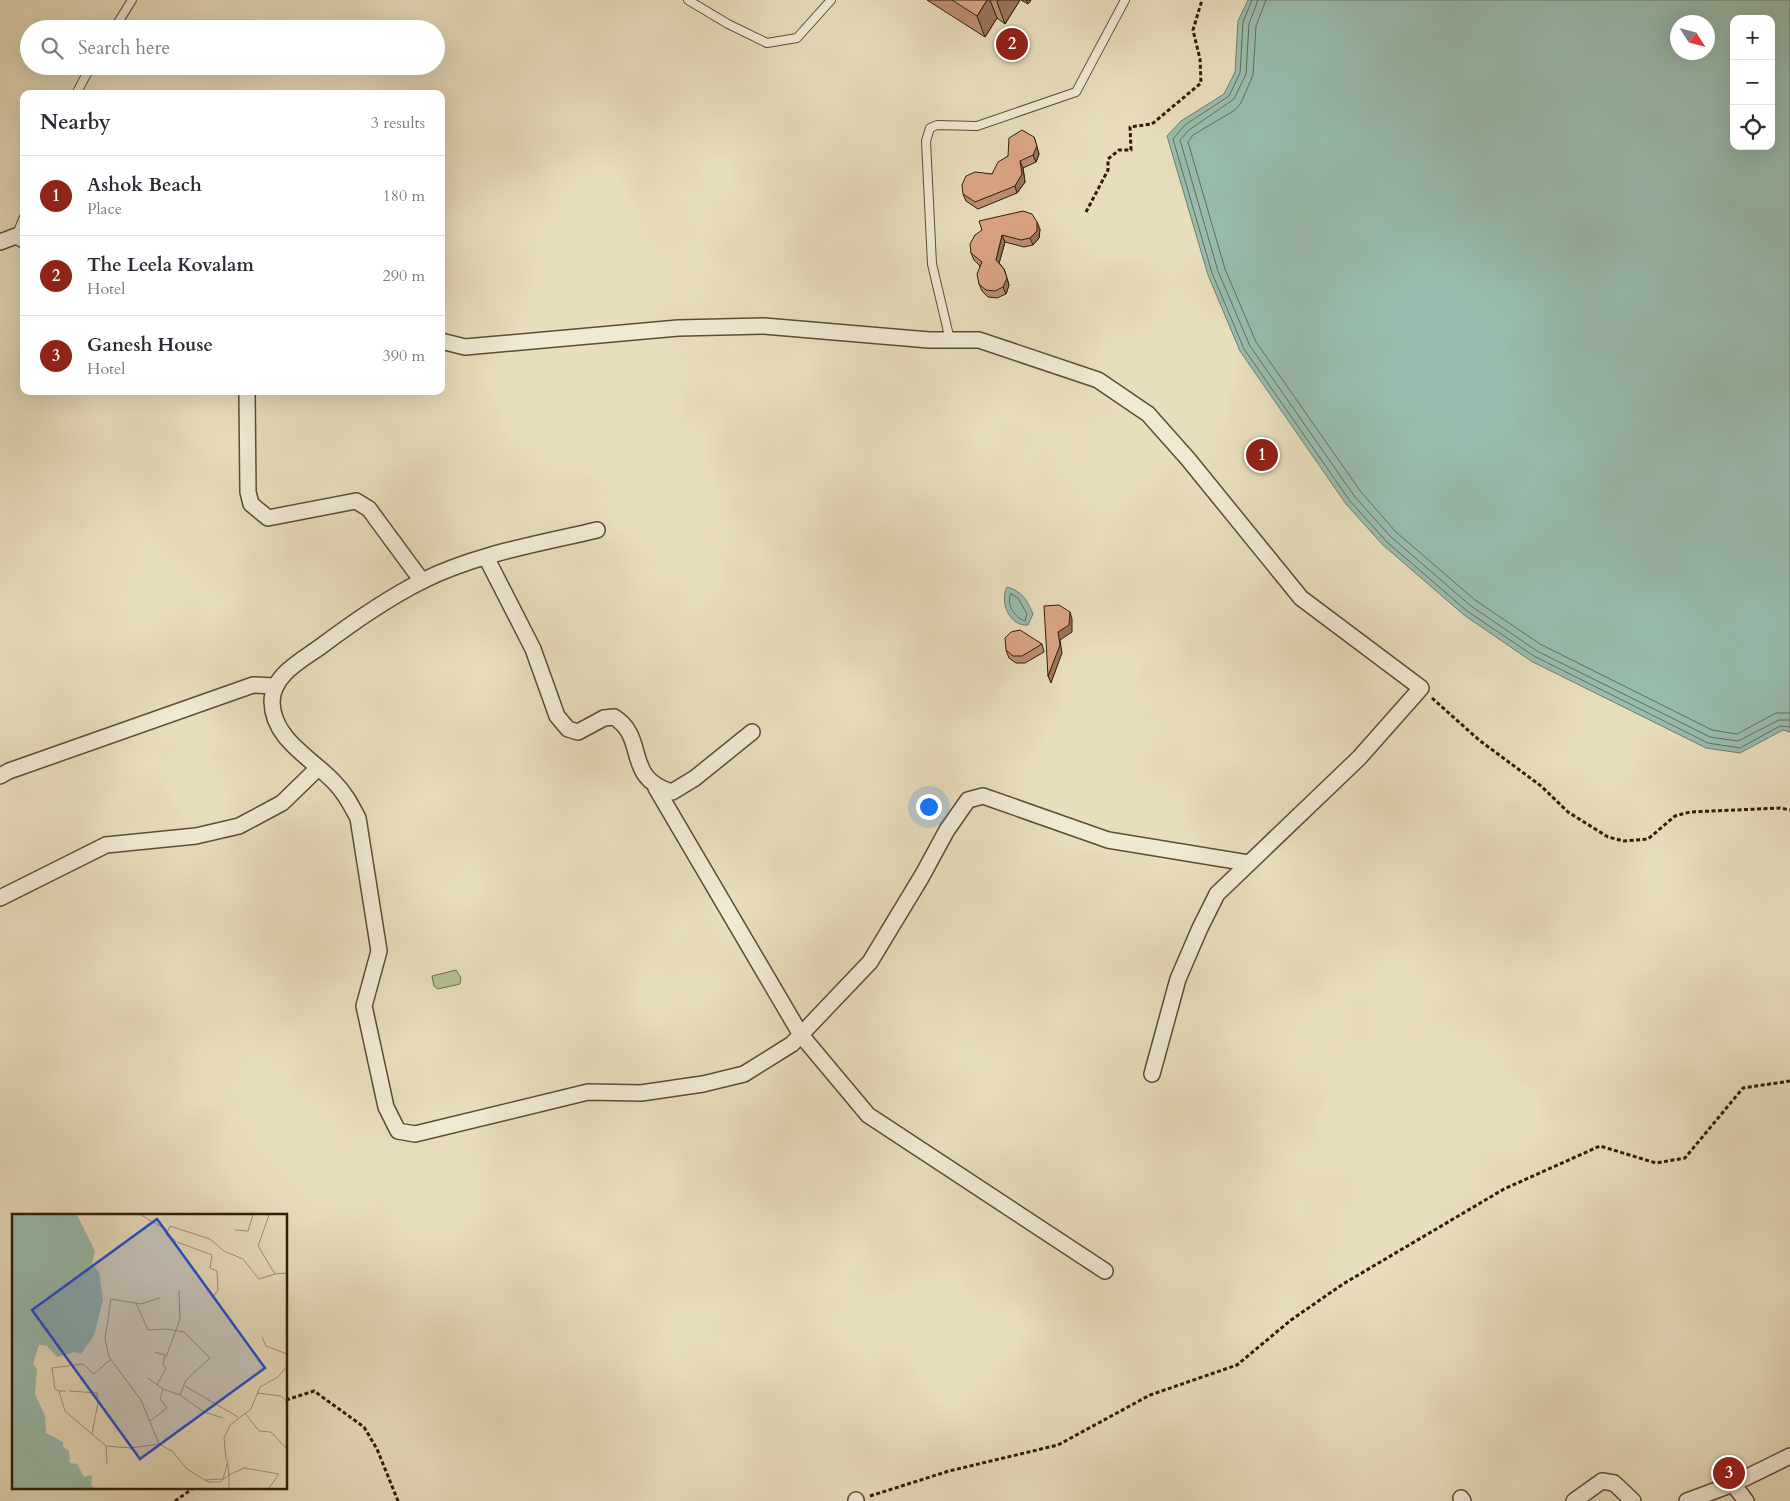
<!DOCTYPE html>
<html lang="en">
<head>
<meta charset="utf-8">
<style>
  body { margin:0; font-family:Cardo,serif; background:#f7f7f7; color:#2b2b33 }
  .controls { position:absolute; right:15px; top:15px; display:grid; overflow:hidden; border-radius:10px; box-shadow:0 5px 20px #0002 }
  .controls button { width:45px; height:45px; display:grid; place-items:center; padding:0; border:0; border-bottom:1px solid #e1e1e2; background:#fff; color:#2b2b33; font:25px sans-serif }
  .compass { position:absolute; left:1670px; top:15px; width:45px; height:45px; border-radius:50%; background:#fff; box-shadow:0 5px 20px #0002; rotate:126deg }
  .you { position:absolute; left:928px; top:806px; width:18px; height:18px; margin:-12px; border:4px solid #fff; border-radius:50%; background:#1a73e8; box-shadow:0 0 0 8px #1a73e833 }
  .badge { display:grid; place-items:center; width:32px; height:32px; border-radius:50%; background:#8f2418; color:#fff; font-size:16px; font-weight:700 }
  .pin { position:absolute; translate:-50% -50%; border:2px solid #fff; box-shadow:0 1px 5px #0006 }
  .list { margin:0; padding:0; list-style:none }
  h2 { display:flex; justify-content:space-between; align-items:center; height:65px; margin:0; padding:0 20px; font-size:21px }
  h2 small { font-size:16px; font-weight:400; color:#7c7c81 }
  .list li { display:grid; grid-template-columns:32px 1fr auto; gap:15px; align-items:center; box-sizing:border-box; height:80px; padding:0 20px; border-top:1px solid #e1e1e2 }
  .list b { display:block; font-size:19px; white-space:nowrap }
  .list p { margin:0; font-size:16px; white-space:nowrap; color:#7c7c81 }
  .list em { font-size:16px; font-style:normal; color:#7c7c81 }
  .icon { flex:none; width:28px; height:28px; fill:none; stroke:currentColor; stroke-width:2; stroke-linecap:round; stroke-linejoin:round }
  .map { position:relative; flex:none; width:1790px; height:1501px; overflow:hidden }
  .search { position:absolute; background:#fff; box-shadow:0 5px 20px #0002; left:20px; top:20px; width:425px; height:55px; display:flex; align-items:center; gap:12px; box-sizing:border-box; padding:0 18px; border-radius:28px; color:#7c7c81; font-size:19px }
  .panel { position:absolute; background:#fff; box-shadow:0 5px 20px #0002; left:20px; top:90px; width:425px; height:305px; border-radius:10px }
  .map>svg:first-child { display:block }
  .green { fill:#b4c192; stroke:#716f4c }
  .water { fill:#98bcad; stroke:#6e7c6b; fill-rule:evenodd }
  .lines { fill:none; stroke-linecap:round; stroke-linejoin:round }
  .shore { stroke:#636c5a; stroke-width:1 }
  .lane-casing { stroke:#5c4d34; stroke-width:10 }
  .street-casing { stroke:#5c4d34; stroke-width:18 }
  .path { stroke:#2e1d07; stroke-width:3; stroke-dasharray:4 2.5; stroke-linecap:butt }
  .lane { stroke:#f0e9d4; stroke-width:8 }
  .street { stroke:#f0e9d4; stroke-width:15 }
  .wall { fill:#bd8e72; stroke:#2e1d07 }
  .shaded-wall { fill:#9a745c; stroke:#2e1d07 }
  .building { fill:#dca584; stroke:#2e1d07 }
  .inset-road { fill:none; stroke:#9e9074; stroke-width:1 }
  .view { fill:#1d4ed8; fill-opacity:0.15; stroke:#1d4ed8; stroke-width:2.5 }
  .inset-edge { fill:none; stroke:#2e1d07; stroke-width:2.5 }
</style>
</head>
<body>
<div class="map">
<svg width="1790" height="1501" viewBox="0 0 1790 1501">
  <rect width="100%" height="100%" fill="#e8ddbd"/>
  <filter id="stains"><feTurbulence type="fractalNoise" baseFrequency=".004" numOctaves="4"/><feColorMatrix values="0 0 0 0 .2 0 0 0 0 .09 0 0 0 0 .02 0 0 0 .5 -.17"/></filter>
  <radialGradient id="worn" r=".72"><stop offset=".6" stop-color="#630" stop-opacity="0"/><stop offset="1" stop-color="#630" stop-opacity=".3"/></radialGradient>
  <!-- green -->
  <polygon class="green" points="456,970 461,978 460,984 438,989 434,986 432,976"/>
  <!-- water -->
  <g class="water">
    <path d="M1248 0H1790V732L1783 730 1740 753 1706 748 1531 661 1464 615 1383 545 1346 504 1240 351 1208 275 1167 136 1181 121 1224 94 1235 72 1238 21ZM1734 19H1771V146H1734ZM1678 22H1708V52H1678Z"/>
    <path d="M1007 587C1022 591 1027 600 1033 614L1028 625C1010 627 999 602 1007 587Z"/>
  </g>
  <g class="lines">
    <!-- shore -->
    <g class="shore">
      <polyline points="1252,0 1243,22 1240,73 1229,96 1185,125 1173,139 1212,273 1244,349 1350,501 1387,542 1467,611 1534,656 1708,743 1740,748 1780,726 1790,727"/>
      <polyline points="1258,0 1249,24 1246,74 1234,99 1189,130 1180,140 1218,271 1250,346 1355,497 1391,537 1471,606 1537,651 1710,737 1738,741 1779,720 1790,720"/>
      <polyline points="1266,0 1256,26 1253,75 1241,103 1235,110 1193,135 1188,142 1225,269 1256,342 1361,492 1396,532 1475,600 1540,644 1712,730 1737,734 1776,713 1790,713"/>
      <path d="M1011 594 1018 598 1027 614 1025 621C1015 618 1005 603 1011 594Z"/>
    </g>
    <defs>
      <g id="lane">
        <polyline points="688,0 728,24 767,43 797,38 831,0"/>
        <polyline points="114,29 132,0"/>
        <polyline points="76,94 91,66"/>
        <polyline points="16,236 24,217"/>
        <polyline points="950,340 932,264 926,141 930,128 937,125 977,126 1076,92 1125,0"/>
      </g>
      <g id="street">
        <polyline points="0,242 16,236 24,240"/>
        <polyline points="441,341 465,347 678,328 764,326 929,340 979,340 1098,380 1148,414 1188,459 1301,598 1421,688 1359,758 1217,894 1200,928 1178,979 1152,1074"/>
        <polyline points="247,391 248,492 251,504 268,518 356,501 369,509 422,581"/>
        <path d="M597 530C538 544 476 554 422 581 386 599 352 623 320 647 302 660 272 675 272 702 273 740 312 758 335 783 345 793 351 805 358 818L379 951 364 1006 386 1107 398 1131 415 1134 588 1092 641 1093 703 1084 744 1074 792 1044 870 962 922 876 947 830 968 800 983 796 1108 840 1248 863"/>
        <path d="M486 557 533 649 557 716 568 729 578 732 604 718 614 717C648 738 623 778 672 792L695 778 752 732"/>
        <polyline points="0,776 9,771 253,685 276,686"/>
        <polyline points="656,788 801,1035 868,1115 1105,1271"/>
        <polyline points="0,898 106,845 196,836 239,826 282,803 318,768"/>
        <polyline points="1733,1484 1746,1501"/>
        <polyline points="1461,1498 1463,1501"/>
        <polyline points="856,1500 856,1501"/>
        <polyline points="1574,1501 1602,1481 1614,1483 1633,1501"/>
        <polyline points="1687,1501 1733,1484 1790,1456"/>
      </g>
    </defs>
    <!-- lane casing -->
    <use href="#lane" class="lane-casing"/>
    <!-- street casing -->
    <use href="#street" class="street-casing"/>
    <!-- path -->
    <g class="path">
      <polyline points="1086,212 1108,170 1108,159 1119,150 1131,150 1130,127 1152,124 1201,83 1200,59 1193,30 1202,0"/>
      <polyline points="1432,698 1479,740 1541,786 1568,812 1608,837 1624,841 1648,839 1675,816 1690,812 1780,808 1790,810"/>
      <polyline points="286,1400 314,1391 364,1427 377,1449 398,1501"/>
      <polyline points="870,1496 949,1471 1058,1445 1150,1395 1237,1365 1291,1320 1343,1284 1504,1189 1600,1146 1656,1163 1685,1158 1743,1088 1790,1081"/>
      <polyline points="175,1501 195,1487"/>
    </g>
    <!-- lane -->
    <use href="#lane" class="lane"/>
    <!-- street -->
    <use href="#street" class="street"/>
  </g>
  <!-- wall -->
  <g class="wall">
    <polygon points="927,0 1020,0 1005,24 997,18 985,37"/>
    <polygon points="1021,0 1031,0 1028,4"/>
    <polygon points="1034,137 1039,154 1036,162 1023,168 1025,182 1017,193 978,209 966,201 963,194 992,174 1008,156"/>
    <polygon points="1040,229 1039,238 1033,245 1024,247 1005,242 999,263 1004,269 1009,285 1006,294 997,298 988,297 982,291 979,284 980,266 974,260 971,253 975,235"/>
    <polygon points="1042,644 1044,652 1025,663 1016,663 1009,658 1006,650"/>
  </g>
  <!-- shaded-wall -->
  <g class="shaded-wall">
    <polygon points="987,0 990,0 997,18 985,37 977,16"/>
    <polygon points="999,0 1020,0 1005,24 997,2"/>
    <polygon points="1026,0 1031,0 1028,4"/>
    <polygon points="1034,137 1039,154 1036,162 1033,155"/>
    <polygon points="1020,161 1023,168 1025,182 1017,193 1015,186"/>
    <polygon points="1037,222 1040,229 1039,238 1033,245 1030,238"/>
    <polygon points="1002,235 1005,242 998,267 996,260"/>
    <polygon points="1004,269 1009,285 1006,294 1003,287"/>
    <polygon points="1070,612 1072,619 1072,632 1060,640 1062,653 1051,683 1048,676 1058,632"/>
  </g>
  <!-- building -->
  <g class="building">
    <polygon points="952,0 987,0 977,16"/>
    <polygon points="1022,130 1034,137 1037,146 1033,155 1020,161 1022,174 1015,186 975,202 963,194 962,185 966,176 975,172 992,174 998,162 1008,156 1009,138"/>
    <polygon points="1023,211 1032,214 1037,222 1037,231 1030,238 1021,240 1002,235 996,260 1004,269 1007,278 1003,287 995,291 986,290 979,284 977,274 982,262 971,253 970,244 975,235 982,230 979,221"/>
    <polygon points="1059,605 1070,612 1069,625 1058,632 1060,645 1048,676 1044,606"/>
    <polygon points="1020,630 1042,644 1022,656 1013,656 1006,650 1005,638 1011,632"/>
  </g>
  <!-- overview -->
  <g transform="translate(12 1214)">
    <rect width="275" height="275" fill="#e8ddbd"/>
    <path d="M0 1H65L83 37 80 50 87 58 91 86 82 121 69 140 62 138 45 143 35 132 27 131 21 150 25 155 23 180 33 202 34 219 51 228V233L57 237 58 249 65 250 72 263 80 261 79 271 83 274H0Z" fill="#98bcad"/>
    <path class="inset-road" d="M129 1 155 16M257 1 246 32 263 60 275 59M223 16 236 17 241 1M165 28 200 41 198 54 205 57 206 76 201 83M164 33 163 26 154 21 158 12 198 25 212 37 231 45 247 65 263 60M148 84 129 90 99 85 93 125 97 143 129 186 147 230 160 237 175 255 196 268H208L217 261 215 245M124 89 136 116 155 115 172 118 198 144 174 166 168 181 151 175 136 164M250 123 254 132 275 140M143 138 153 141 151 151 154 154 145 171M154 143 168 105 167 76M173 172 226 203M47 177 43 175 40 154 71 150 82 160 99 145M54 177H47L53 197 94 232 119 234 147 230M57 177 85 179 86 189 80 220M245 179 269 182 275 188M168 181 192 198 211 204M233 199 247 217 259 218 275 235M138 207 155 194 148 185 151 175M94 232 95 250M214 245 212 224 218 211 239 195 248 173 266 163 275 152M193 266 211 265 215 250M217 274V261L232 254 267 260 257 274"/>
    <path class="view" d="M145 5 253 154 128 245 20 96Z"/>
    <rect width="275" height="275" class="inset-edge"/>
  </g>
  <rect width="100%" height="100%" filter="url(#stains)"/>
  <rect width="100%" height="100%" fill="url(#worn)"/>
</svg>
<div class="controls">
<button>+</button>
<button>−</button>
<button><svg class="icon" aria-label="locate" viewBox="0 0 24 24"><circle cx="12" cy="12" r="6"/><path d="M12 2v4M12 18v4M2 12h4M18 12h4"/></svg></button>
</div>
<svg class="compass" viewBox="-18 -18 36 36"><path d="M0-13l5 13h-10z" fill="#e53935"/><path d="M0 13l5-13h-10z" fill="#7c7c81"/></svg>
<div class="you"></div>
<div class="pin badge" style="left:1262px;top:455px">1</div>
<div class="pin badge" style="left:1012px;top:44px">2</div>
<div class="pin badge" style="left:1729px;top:1473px">3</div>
<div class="search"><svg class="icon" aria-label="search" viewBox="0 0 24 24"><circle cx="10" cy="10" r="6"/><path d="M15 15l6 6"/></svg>Search here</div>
<section class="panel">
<h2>Nearby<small>3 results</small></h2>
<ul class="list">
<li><span class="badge">1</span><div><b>Ashok Beach</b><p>Place</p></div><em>180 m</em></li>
<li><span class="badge">2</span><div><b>The Leela Kovalam</b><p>Hotel</p></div><em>290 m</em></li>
<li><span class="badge">3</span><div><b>Ganesh House</b><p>Hotel</p></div><em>390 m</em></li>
</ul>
</section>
</div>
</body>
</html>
